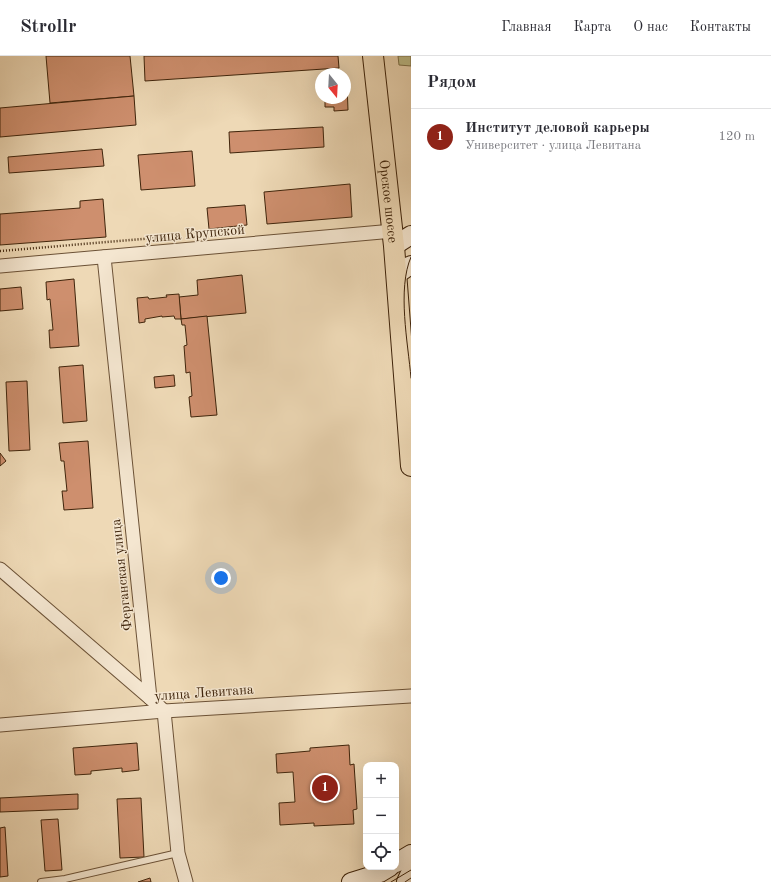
<!DOCTYPE html>
<html lang="ru">
<head>
<meta charset="utf-8">
<style>
  body { margin:0; font-family:"Old Standard TT",serif; background:#f7f7f7; color:#2b2b33 }
  .controls { position:absolute; right:12px; bottom:12px; display:grid; overflow:hidden; border-radius:8px; box-shadow:0 4px 16px #0002 }
  .controls button { width:36px; height:36px; display:grid; place-items:center; padding:0; border:0; border-bottom:1px solid #e1e1e2; background:#fff; color:#2b2b33; font:20px sans-serif }
  .compass { position:absolute; left:315px; top:12px; width:36px; height:36px; border-radius:50%; background:#fff; box-shadow:0 4px 16px #0002; rotate:162deg }
  .you { position:absolute; left:221px; top:522px; width:14px; height:14px; margin:-10px; border:3px solid #fff; border-radius:50%; background:#1a73e8; box-shadow:0 0 0 6px #1a73e833 }
  .badge { display:grid; place-items:center; width:26px; height:26px; border-radius:50%; background:#8f2418; color:#fff; font-size:13px; font-weight:700 }
  .pin { position:absolute; translate:-50% -50%; border:2px solid #fff; box-shadow:0 1px 4px #0006 }
  .list { margin:0; padding:0; list-style:none }
  h2 { display:flex; justify-content:space-between; align-items:center; height:52px; margin:0; padding:0 16px; font-size:17px }
  h2 small { font-size:13px; font-weight:400; color:#7c7c81 }
  .list li { display:grid; grid-template-columns:26px 1fr auto; gap:12px; align-items:center; box-sizing:border-box; height:56px; padding:0 16px; border-top:1px solid #e1e1e2 }
  .list b { display:block; font-size:15px; white-space:nowrap }
  .list p { margin:0; font-size:13px; white-space:nowrap; color:#7c7c81 }
  .list em { font-size:13px; font-style:normal; color:#7c7c81 }
  .icon { flex:none; width:22px; height:22px; fill:none; stroke:currentColor; stroke-width:2; stroke-linecap:round; stroke-linejoin:round }
  .map { position:relative; flex:none; width:411px; height:826px; overflow:hidden }
  header { display:flex; align-items:center; gap:24px; box-sizing:border-box; height:56px; padding:0 20px; background:#fff; border-bottom:1px solid #e1e1e2 }
  header strong { font-size:19px }
  nav { display:flex; gap:22px; margin-inline-start:auto; font-size:14px }
  main { display:flex }
  aside { flex:1; background:#fff }
  .map>svg:first-child { display:block }
  .green { fill:#bebe8a; stroke:#7e714a }
  .building { fill:#ce8f6e; stroke:#3f240b }
  .lines { fill:none; stroke-linecap:round; stroke-linejoin:round }
  .lane-casing { stroke:#6b5136; stroke-width:8 }
  .street-casing { stroke:#6b5136; stroke-width:15 }
  .secondary-casing { stroke:#3f240b; stroke-width:20 }
  .primary-casing { stroke:#3f240b; stroke-width:22 }
  .path { stroke:#3f240b; stroke-width:2.5; stroke-dasharray:1 2; stroke-linecap:butt }
  .lane { stroke:#f4e6d0; stroke-width:6 }
  .street { stroke:#f4e6d0; stroke-width:13 }
  .secondary { stroke:#f4e6d0; stroke-width:18 }
  .primary { stroke:#eed9b6; stroke-width:20 }
  .tram { stroke:#3f240b; stroke-width:1 }
  .labels { text-anchor:middle; stroke-width:3; stroke-linejoin:round; paint-order:stroke }
  .street-label { font-size:14px; fill:#3f240b; stroke:#f4e6d0 }
</style>
</head>
<body>
<header>
<strong>Strollr</strong>
<nav><a>Главная</a><a>Карта</a><a>О нас</a><a>Контакты</a></nav>
</header>
<main>
<div class="map">
<svg width="411" height="826" viewBox="0 0 411 826">
  <rect width="100%" height="100%" fill="#eed9b6"/>
  <filter id="stains"><feTurbulence type="fractalNoise" baseFrequency=".005" numOctaves="4"/><feColorMatrix values="0 0 0 0 .2 0 0 0 0 .09 0 0 0 0 .02 0 0 0 .5 -.17"/></filter>
  <radialGradient id="worn" r=".72"><stop offset=".6" stop-color="#630" stop-opacity="0"/><stop offset="1" stop-color="#630" stop-opacity=".3"/></radialGradient>
  <!-- green -->
  <polygon class="green" points="398,0 411,0 411,10 399,9"/>
  <!-- building -->
  <g class="building">
    <polygon points="46,0 130,0 134,40 50,47"/>
    <polygon points="144,0 338,0 339,12 145,25"/>
    <polygon points="345,28 347,28 348,54 334,55 334,51 325,51 325,42 345,42"/>
    <polygon points="134,40 136,69 0,81 0,52"/>
    <polygon points="323,71 324,91 230,97 229,76"/>
    <polygon points="102,93 104,110 9,117 8,101"/>
    <polygon points="192,95 195,130 141,134 138,99"/>
    <polygon points="350,128 352,161 267,168 264,136"/>
    <polygon points="103,143 106,181 0,189 0,158 80,152 80,145"/>
    <polygon points="245,149 247,169 209,173 207,152"/>
    <polygon points="242,219 246,257 181,263 179,241 198,239 197,224"/>
    <polygon points="74,223 79,290 50,292 49,274 53,274 50,243 47,244 46,226"/>
    <polygon points="21,231 23,253 0,255 0,233"/>
    <polygon points="179,238 181,263 175,263 174,260 162,261 162,260 145,263 145,266 139,267 137,242 148,241 149,243 167,241 166,239"/>
    <polygon points="207,260 217,359 191,361 189,341 192,340 190,316 186,317 184,290 187,289 185,269 182,269 181,263"/>
    <polygon points="83,309 87,365 63,367 59,311"/>
    <polygon points="174,319 175,330 155,332 154,321"/>
    <polygon points="27,325 30,394 9,395 6,326"/>
    <polygon points="88,385 93,452 64,454 62,435 67,435 64,405 61,405 59,387"/>
    <polygon points="0,397 6,405 0,410"/>
    <polygon points="137,687 139,714 122,716 122,712 91,715 91,718 75,719 73,692"/>
    <polygon points="349,689 350,709 354,708 357,753 353,754 354,768 314,770 314,767 280,769 279,747 295,746 293,716 277,717 276,698 310,695 310,692"/>
    <polygon points="78,738 78,753 0,756 0,742"/>
    <polygon points="141,742 144,801 120,802 117,743"/>
    <polygon points="58,763 62,814 45,815 41,764"/>
    <polygon points="5,771 8,820 0,821 0,772"/>
    <polygon points="150,822 151,826 138,826"/>
  </g>
  <g class="lines">
    <defs>
      <polyline id="lane" points="41,826 65,823 178,797"/>
      <g id="street">
        <polyline points="104,201 150,642 164,655 178,797 186,826"/>
        <polyline points="0,210 393,175"/>
        <polyline points="0,513 150,642"/>
        <polyline points="0,669 164,655 411,640"/>
      </g>
      <g id="secondary">
        <polyline points="394,190 411,179"/>
        <polyline points="396,219 411,209"/>
        <polyline points="396,807 411,798"/>
        <polyline points="351,826 380,817 390,811"/>
        <polyline points="406,826 411,815"/>
      </g>
      <g id="primary">
        <path id="s1" d="M373 0 394 190 411 410"/>
      </g>
    </defs>
    <!-- lane casing -->
    <use href="#lane" class="lane-casing"/>
    <!-- street casing -->
    <use href="#street" class="street-casing"/>
    <!-- secondary casing -->
    <use href="#secondary" class="secondary-casing"/>
    <!-- primary casing -->
    <use href="#primary" class="primary-casing"/>
    <!-- path -->
    <polyline class="path" points="0,195 178,180"/>
    <!-- lane -->
    <use href="#lane" class="lane"/>
    <!-- street -->
    <use href="#street" class="street"/>
    <!-- secondary -->
    <use href="#secondary" class="secondary"/>
    <!-- primary -->
    <use href="#primary" class="primary"/>
    <!-- tram -->
    <g class="tram">
      <path d="M411 201C397 233 408 287 411 322"/>
      <polyline points="391,826 411,814"/>
      <polyline points="405,826 411,822"/>
    </g>
  </g>
  <g class="labels">
    <!-- street labels -->
    <g class="street-label">
      <text dy="5" stroke="none"><textPath href="#s1" startOffset="146">Орское шоссе</textPath></text>
      <text transform="translate(195 177) rotate(-5)" y="5">улица Крупской</text>
      <text transform="translate(121 519) rotate(-96)" y="5">Ферганская улица</text>
      <text transform="translate(204 636) rotate(-4)" y="5">улица Левитана</text>
    </g>
  </g>
  <rect width="100%" height="100%" filter="url(#stains)"/>
  <rect width="100%" height="100%" fill="url(#worn)"/>
</svg>
<div class="controls">
<button>+</button>
<button>−</button>
<button><svg class="icon" aria-label="locate" viewBox="0 0 24 24"><circle cx="12" cy="12" r="6"/><path d="M12 2v4M12 18v4M2 12h4M18 12h4"/></svg></button>
</div>
<svg class="compass" viewBox="-18 -18 36 36"><path d="M0-13l5 13h-10z" fill="#e53935"/><path d="M0 13l5-13h-10z" fill="#7c7c81"/></svg>
<div class="you"></div>
<div class="pin badge" style="left:325px;top:732px">1</div>
</div>
<aside>
<h2>Рядом<small></small></h2>
<ul class="list">
<li><span class="badge">1</span><div><b>Институт деловой карьеры</b><p>Университет · улица Левитана</p></div><em>120 m</em></li>
</ul>
</aside>
</main>
</body>
</html>
